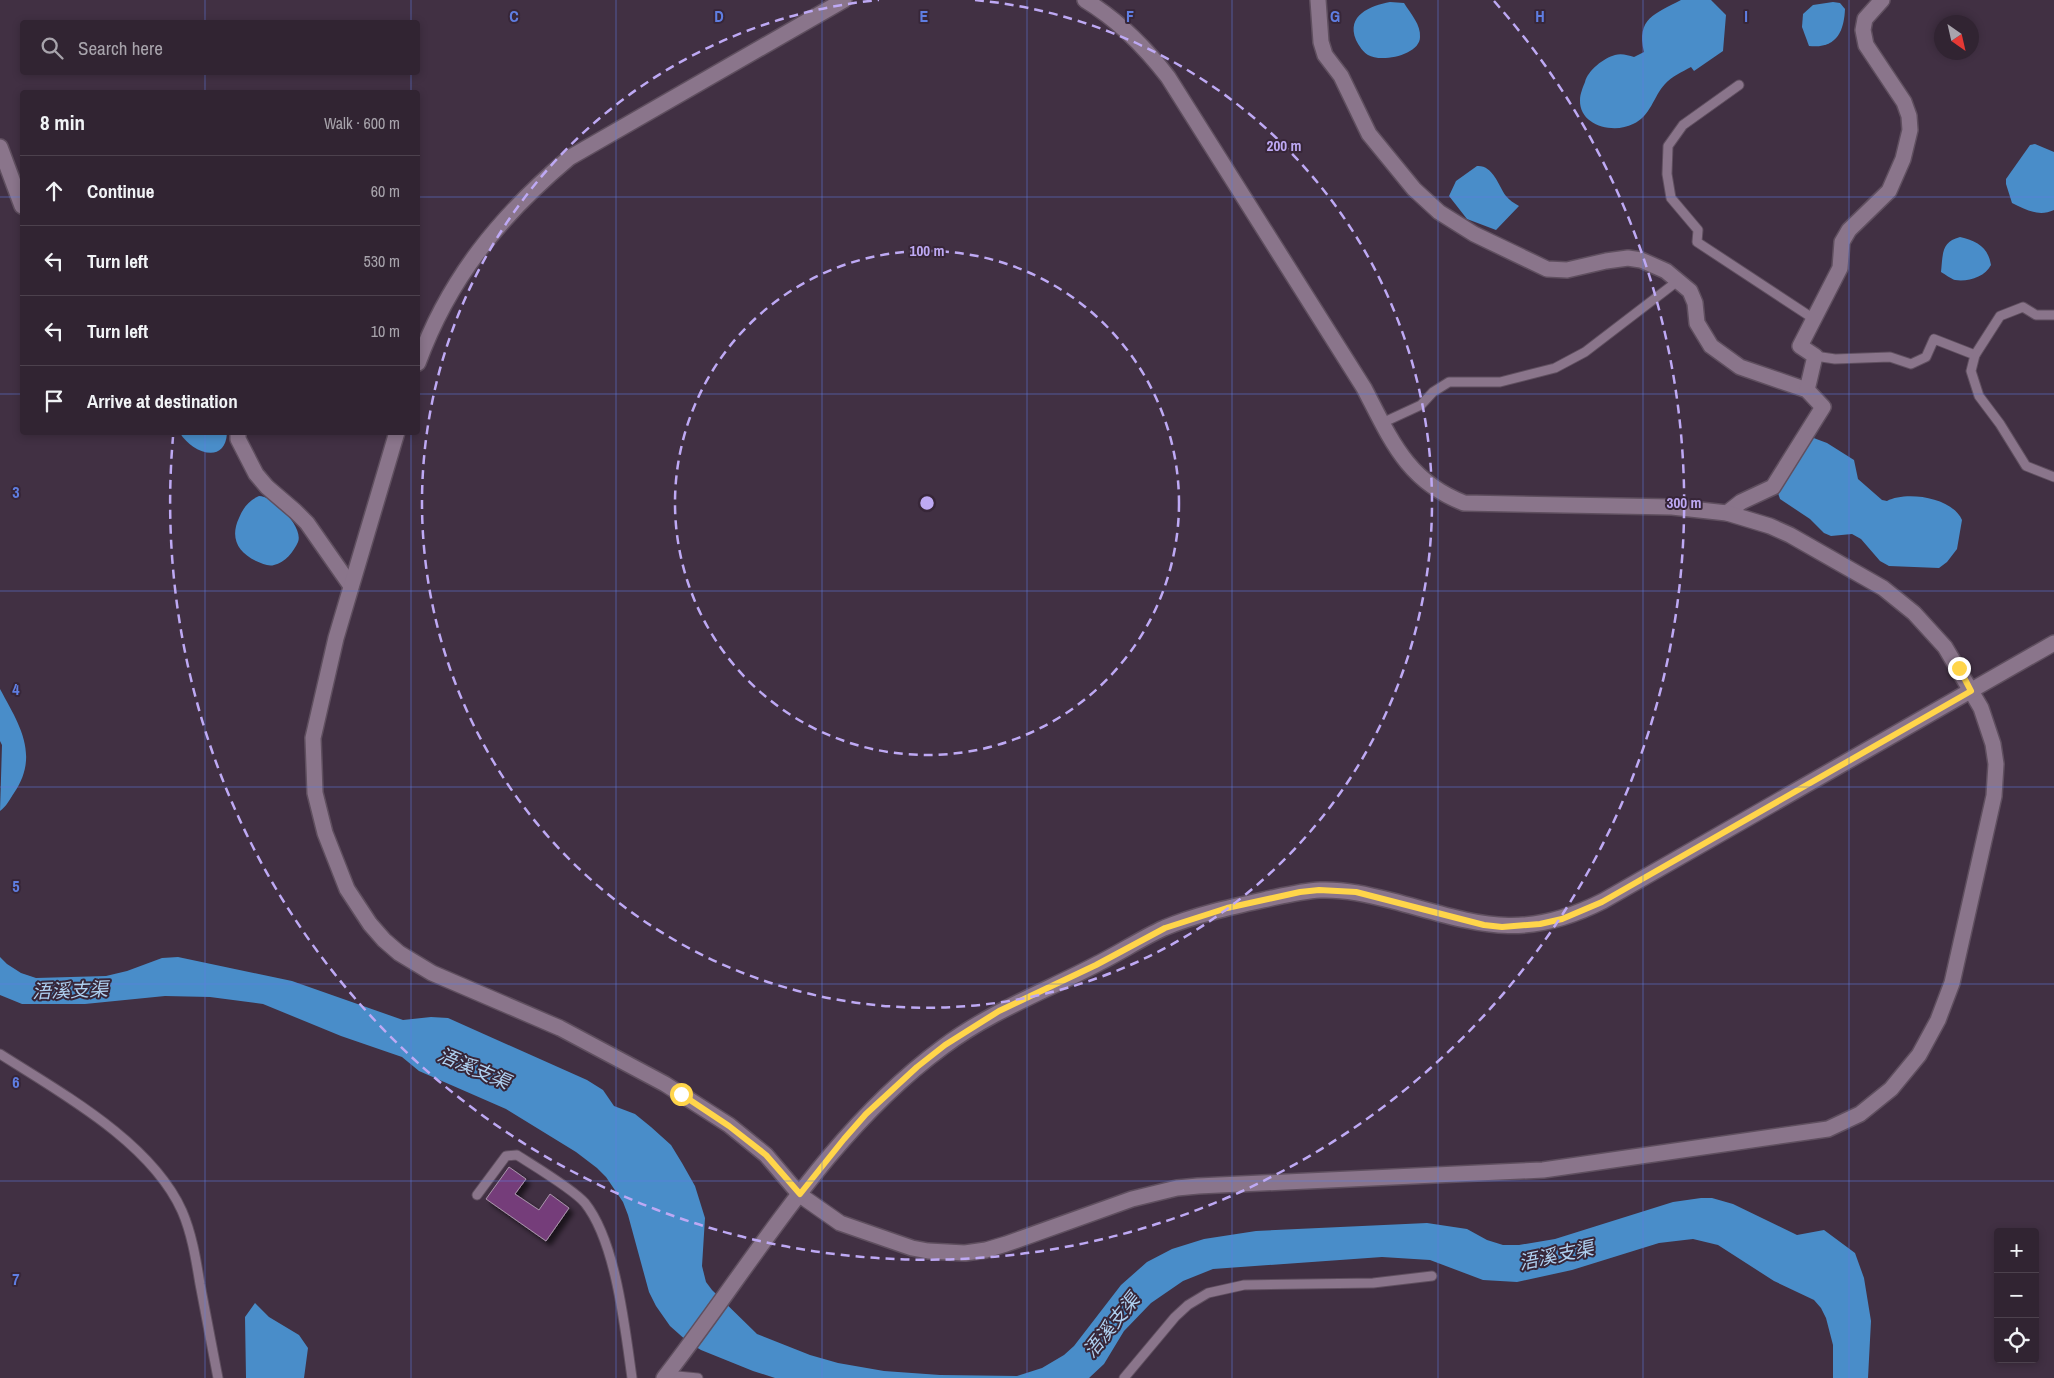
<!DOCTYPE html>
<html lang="en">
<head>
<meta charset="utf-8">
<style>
  body { margin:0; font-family:"Archivo Narrow","Noto Sans SC",sans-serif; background:#392c3a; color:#f1f3f6 }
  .controls { position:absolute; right:15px; bottom:15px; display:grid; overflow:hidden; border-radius:5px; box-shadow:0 2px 8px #0003 }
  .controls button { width:45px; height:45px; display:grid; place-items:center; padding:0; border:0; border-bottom:1px solid #4c414d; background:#312432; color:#f1f3f6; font:25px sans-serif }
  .compass { position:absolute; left:1934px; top:15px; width:45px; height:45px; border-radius:50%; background:#312432; box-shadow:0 2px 8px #0003; rotate:146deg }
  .stop { position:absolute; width:15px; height:15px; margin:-11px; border:4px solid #ffd54a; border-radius:50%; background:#fff }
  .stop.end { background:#ffd54a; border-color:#fff; box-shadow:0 1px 5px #0008 }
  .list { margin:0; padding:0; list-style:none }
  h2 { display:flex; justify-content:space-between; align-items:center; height:65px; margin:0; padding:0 20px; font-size:21px }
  h2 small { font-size:16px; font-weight:400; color:#a8a4ac }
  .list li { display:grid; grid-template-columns:32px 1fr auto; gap:15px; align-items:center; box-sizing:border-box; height:70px; padding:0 20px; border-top:1px solid #4c414d }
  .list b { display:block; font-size:19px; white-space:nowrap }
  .list em { font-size:16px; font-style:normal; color:#a8a4ac }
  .icon { flex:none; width:28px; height:28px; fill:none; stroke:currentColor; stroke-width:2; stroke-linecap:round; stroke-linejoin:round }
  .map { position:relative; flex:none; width:2054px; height:1378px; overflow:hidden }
  .search { position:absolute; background:#312432; box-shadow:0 2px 8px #0003; left:20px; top:20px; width:400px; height:55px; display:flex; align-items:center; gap:12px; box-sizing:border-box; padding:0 18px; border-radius:5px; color:#a8a4ac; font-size:19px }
  .panel { position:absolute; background:#312432; box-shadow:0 2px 8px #0003; left:20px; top:90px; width:400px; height:345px; border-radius:5px }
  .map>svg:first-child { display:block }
  .water { fill:#498dc9 }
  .building { fill:#753d7a; stroke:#aa95ac; filter:url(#shadow) }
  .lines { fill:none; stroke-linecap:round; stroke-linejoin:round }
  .lane-casing { stroke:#5f4f5f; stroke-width:11 }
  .street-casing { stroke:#5f4f5f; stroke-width:18 }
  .lane { stroke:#8a758b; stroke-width:9 }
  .street { stroke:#8a758b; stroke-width:15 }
  .route { stroke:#ffd54a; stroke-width:6 }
  .grid { fill:none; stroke:#5f7ee2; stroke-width:1; stroke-opacity:0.55 }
  .ring { fill:none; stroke:#bea9f4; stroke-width:2.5; stroke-dasharray:9 6 }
  .labels { text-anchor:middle; stroke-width:4; stroke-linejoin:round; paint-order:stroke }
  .water-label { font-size:19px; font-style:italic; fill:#afd1f1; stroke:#372638 }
  .grid-label { font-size:16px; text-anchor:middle; font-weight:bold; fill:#5f7ee2; stroke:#372638; stroke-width:4; stroke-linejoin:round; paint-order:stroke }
  .centre { fill:#bea9f4; stroke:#372638; stroke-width:2.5 }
  .ring-label { font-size:15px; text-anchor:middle; font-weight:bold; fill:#bea9f4; stroke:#372638; stroke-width:4; stroke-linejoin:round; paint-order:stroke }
</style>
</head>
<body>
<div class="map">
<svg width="2054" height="1378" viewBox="0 0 2054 1378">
  <defs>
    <filter id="shadow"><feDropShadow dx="4.5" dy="4.5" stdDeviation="2.5" flood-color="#0009"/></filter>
  </defs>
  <rect width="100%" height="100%" fill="#413043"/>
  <!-- water -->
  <g class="water">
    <path d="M1681 0H1711L1726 15 1723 51 1694 71 1691 67C1682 72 1672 76 1665 84 1653 97 1651 116 1633 124 1614 134 1579 126 1580 100 1580 94 1583 87 1585 82 1588 70 1604 58 1615 55 1621 53 1628 55 1634 57L1644 52C1636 18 1655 14 1681 0Z"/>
    <path d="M1390 2 1404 3C1411 14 1421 25 1420 37 1420 55 1381 63 1368 55 1363 52 1359 46 1356 40 1346 15 1370 6 1390 2Z"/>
    <path d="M1833 2 1840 3 1845 9C1844 32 1836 49 1809 46L1802 27 1803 14 1813 5Z"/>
    <path d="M2035 144 2054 152V210C2039 217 2026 210 2012 203L2006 184V179L2030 145Z"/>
    <path d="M1477 166C1493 165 1498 185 1506 196 1509 200 1514 203 1519 206L1496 230 1467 219 1449 196 1456 181Z"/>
    <path d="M1960 237C1977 241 1988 247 1991 265 1985 277 1968 282 1955 280 1951 279 1945 274 1941 272 1943 254 1941 242 1960 237Z"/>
    <path d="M180 433H227C225 466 191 452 180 433Z"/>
    <path d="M1811 437 1827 443 1854 460 1858 479 1882 500 1887 501C1906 491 1952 497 1962 520L1957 549 1947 562 1939 568 1889 566 1880 561 1861 539 1852 534 1831 536 1824 533 1810 519 1780 499 1777 490Z"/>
    <path d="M259 496C273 496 304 527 298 542 294 551 285 563 274 565 268 567 262 563 256 561 237 552 230 537 239 518 243 508 249 500 259 496Z"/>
    <path d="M0 689C19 724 40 755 14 793 10 799 6 807 0 811L2 745 0 741Z"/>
    <polygon points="0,957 7,964 21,973 36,978 106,976 127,971 162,958 178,957 292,981 403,1020 431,1017 448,1018 587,1080 603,1090 614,1106 635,1114 651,1127 671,1145 682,1163 695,1186 705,1218 702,1266 706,1282 712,1290 757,1334 810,1355 838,1363 884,1371 940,1375 1017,1376 1042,1368 1064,1355 1074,1346 1121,1285 1147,1262 1172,1249 1204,1239 1256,1231 1427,1223 1467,1229 1487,1240 1503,1245 1519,1245 1555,1239 1673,1202 1701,1198 1712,1198 1733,1204 1797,1235 1824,1230 1855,1253 1864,1278 1871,1321 1868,1378 1833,1378 1833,1345 1826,1318 1821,1308 1814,1300 1774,1281 1718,1245 1693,1239 1659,1243 1572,1270 1517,1282 1483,1280 1430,1260 1382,1257 1213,1269 1183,1281 1151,1303 1124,1331 1104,1364 1089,1378 775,1378 753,1371 701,1350 688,1342 670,1326 656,1306 649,1292 628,1215 623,1202 606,1177 597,1168 576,1152 506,1109 419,1071 402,1057 341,1036 263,1004 210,997 165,996 85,1004 22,1004 0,995"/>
    <polygon points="255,1303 269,1317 299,1335 308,1348 304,1378 246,1378 245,1317"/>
  </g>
  <!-- building -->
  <polygon class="building" points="509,1167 526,1179 515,1194 539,1210 550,1194 569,1208 546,1241 486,1199"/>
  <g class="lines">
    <defs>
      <g id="lane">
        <polyline points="1739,85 1683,125 1668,146 1667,174 1671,198 1698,230 1697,242 1814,319"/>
        <polyline points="1975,355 2000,316 2023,307 2036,315 2054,315"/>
        <polyline points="1815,356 1835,359 1890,357 1911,364 1926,357 1934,339 1975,355 1971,371 1979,396 2000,424 2026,466 2054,477"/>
        <polyline points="1382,423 1421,405 1433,392 1449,382 1500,382 1555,368 1585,352 1679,280"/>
        <path d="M0 1054C61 1093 151 1142 182 1211 192 1234 196 1260 200 1284 206 1316 212 1347 218 1378"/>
        <path d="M477 1195 506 1156 517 1155C534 1166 573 1189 585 1203 616 1242 625 1328 632 1378"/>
        <polyline points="667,1375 698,1378"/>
        <polyline points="1124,1378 1175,1317 1188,1305 1208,1293 1244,1285 1373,1283 1432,1276"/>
      </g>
      <g id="street">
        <polyline points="1318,0 1321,42 1325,55 1341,76 1369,134 1414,189 1439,212 1474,234 1547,269 1567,270 1606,261 1628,258 1641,260 1666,271 1690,291 1695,303 1697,323 1711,346 1740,367 1807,390 1823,407 1773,487 1741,502 1727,513"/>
        <polyline points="0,147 22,206"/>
        <path d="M418 363C449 278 500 216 569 158L844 0"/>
        <polyline points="1807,390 1815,356 1800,346 1840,268 1842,242 1849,230 1889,191 1903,159 1910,130 1909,116 1904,102 1866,45 1863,30 1865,19 1882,0"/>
        <polyline points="238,432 238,439 256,474 267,487 295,511 307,523 351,586"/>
        <path d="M397 432 336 638 313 738 315 793 325 833 347 889 370 924 384 940 399 953 432 973 560 1028 665 1084 729 1125 766 1155 800 1195 840 1223 912 1248 928 1251 965 1253 986 1250 1006 1244 1132 1199 1177 1188 1198 1186 1543 1170 1828 1129 1860 1114 1891 1089 1919 1055 1938 1020 1952 983 1994 796 1996 764 1993 744 1981 708 1945 647 1914 613 1883 588 1790 535 1770 526 1727 513 1672 507 1464 503C1407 481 1391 440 1364 388L1168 77C1145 47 1118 20 1085 0"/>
        <path d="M664 1378C753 1264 825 1134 943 1047 991 1011 1046 991 1099 963 1121 952 1142 938 1164 928 1195 915 1231 907 1263 900 1282 896 1301 891 1320 890 1345 889 1369 895 1393 901 1476 923 1520 943 1603 901L2054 643"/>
      </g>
    </defs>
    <!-- lane casing -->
    <use href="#lane" class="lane-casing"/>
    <!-- street casing -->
    <use href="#street" class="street-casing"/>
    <!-- lane -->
    <use href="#lane" class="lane"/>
    <!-- street -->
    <use href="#street" class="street"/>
  </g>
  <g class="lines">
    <!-- route -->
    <polyline class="route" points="681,1094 729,1126 766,1155 800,1194 844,1139 866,1114 917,1067 945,1045 999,1011 1096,965 1165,928 1227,908 1300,892 1319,890 1356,892 1484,925 1502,927 1540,924 1562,919 1602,902 1971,691 1959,668"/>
  </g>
  <!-- grid -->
  <path class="grid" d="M205 0V22M411 0V22M616 0V1378M822 0V1378M1027 0V1378M1232 0V1378M1438 0V1378M1643 0V1378M1849 0V1378M205 72V92M411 72V92M0 197H22M418 197H2054M0 394H22M418 394H2054M205 432V1378M411 432V1378M0 591H2054M0 787H2054M0 984H2054M0 1181H2054"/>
  <!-- distance rings -->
  <g class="ring">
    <circle cx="927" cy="503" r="252"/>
    <path d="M975 0A505 505 0 1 1 879 0"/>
    <path d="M1494 1A757 757 0 1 1 173 437"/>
  </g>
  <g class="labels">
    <!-- water labels -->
    <g class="water-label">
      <text transform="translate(70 990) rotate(-2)" y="7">浯溪支渠</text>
      <text transform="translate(474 1068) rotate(23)" y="7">浯溪支渠</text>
      <text transform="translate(1556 1255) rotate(-12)" y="7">浯溪支渠</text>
      <text transform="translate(1111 1325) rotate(-51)" y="7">浯溪支渠</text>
    </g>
  </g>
  <g class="grid-label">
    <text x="514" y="22">C</text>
    <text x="719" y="22">D</text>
    <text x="924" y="22">E</text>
    <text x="1130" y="22">F</text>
    <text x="1335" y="22">G</text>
    <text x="1540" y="22">H</text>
    <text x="1746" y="22">I</text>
    <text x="16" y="498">3</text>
    <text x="16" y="695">4</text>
    <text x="16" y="892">5</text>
    <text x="16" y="1088">6</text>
    <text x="16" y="1285">7</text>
  </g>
  <circle cx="927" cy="503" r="8" class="centre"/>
  <g class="ring-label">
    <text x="1284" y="151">200 m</text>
    <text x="927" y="256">100 m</text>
    <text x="1684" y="508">300 m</text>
  </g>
</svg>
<div class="controls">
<button>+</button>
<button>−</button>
<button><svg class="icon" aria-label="locate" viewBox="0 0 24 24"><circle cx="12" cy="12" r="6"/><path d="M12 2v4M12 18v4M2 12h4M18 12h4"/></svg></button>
</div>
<svg class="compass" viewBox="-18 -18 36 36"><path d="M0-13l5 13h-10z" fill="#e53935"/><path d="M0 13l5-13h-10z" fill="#a8a4ac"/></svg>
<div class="stop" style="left:681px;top:1094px"></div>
<div class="stop end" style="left:1959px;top:668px"></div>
<div class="search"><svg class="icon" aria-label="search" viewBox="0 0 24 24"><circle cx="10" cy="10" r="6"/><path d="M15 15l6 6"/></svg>Search here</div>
<section class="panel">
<h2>8 min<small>Walk · 600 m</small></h2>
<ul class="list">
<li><svg class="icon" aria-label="ahead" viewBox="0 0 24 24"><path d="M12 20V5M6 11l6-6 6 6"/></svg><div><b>Continue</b></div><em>60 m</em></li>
<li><svg class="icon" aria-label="left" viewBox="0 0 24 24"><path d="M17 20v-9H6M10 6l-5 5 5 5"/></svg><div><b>Turn left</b></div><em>530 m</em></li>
<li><svg class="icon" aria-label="left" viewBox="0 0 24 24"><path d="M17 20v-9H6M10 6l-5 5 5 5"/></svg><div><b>Turn left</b></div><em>10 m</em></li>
<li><svg class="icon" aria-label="arrive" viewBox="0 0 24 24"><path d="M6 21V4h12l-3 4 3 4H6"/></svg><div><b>Arrive at destination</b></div></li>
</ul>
</section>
</div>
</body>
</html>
